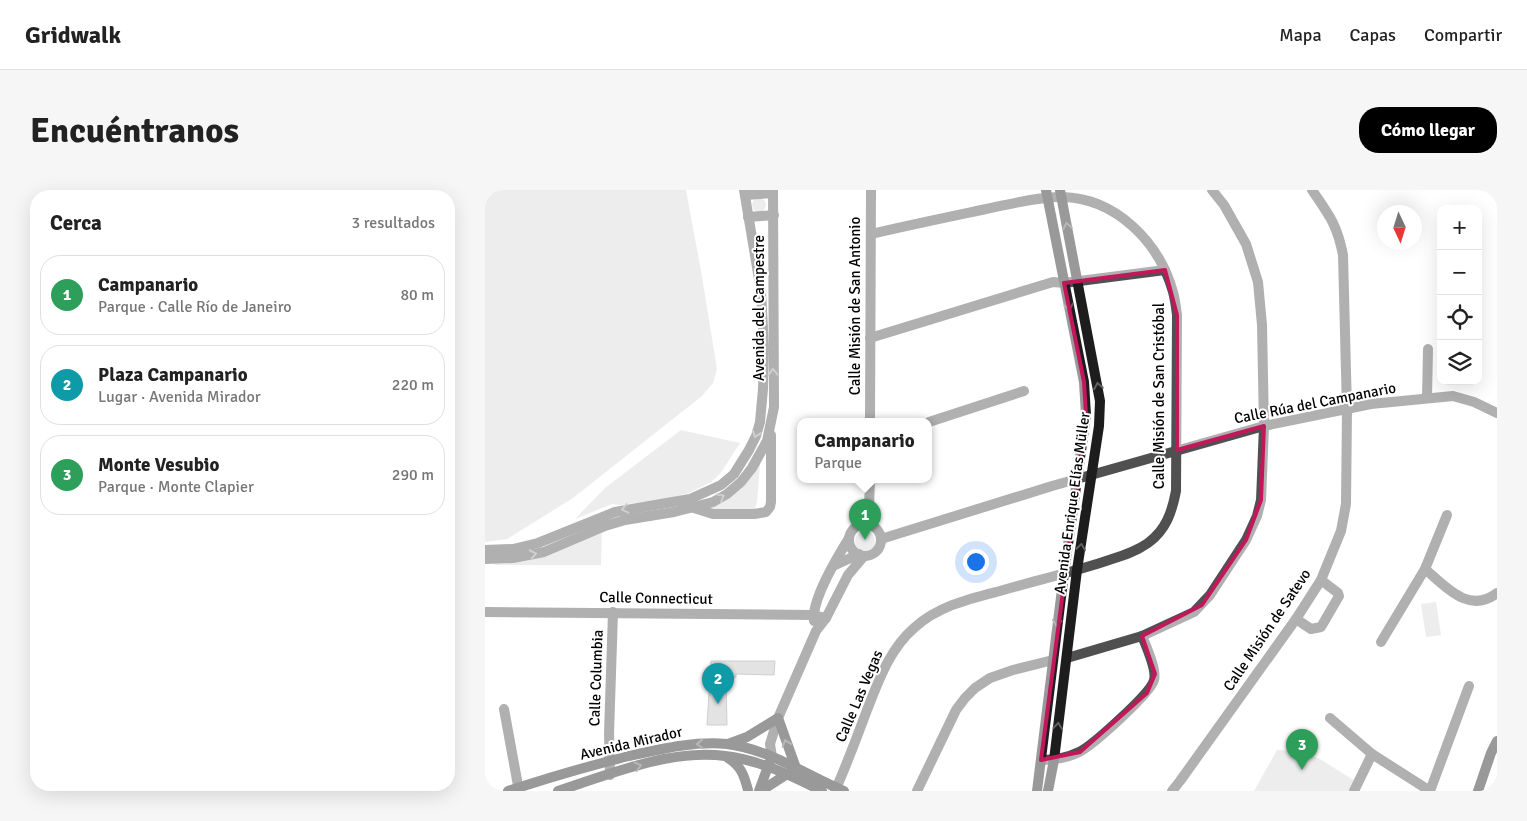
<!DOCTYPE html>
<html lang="es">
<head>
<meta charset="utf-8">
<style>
  body { margin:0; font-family:Signika,sans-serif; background:#f6f6f6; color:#222 }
  .controls { position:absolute; right:15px; top:15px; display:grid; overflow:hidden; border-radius:10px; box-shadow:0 5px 20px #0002 }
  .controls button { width:45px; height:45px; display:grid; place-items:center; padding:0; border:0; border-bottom:1px solid #e0e0e0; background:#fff; color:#222; font:25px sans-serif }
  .compass { position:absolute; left:892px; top:15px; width:45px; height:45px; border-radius:50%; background:#fff; box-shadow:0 5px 20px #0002; rotate:176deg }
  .you { position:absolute; left:490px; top:371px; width:18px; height:18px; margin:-12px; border:4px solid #fff; border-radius:50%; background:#1a73e8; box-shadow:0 0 0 8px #1a73e833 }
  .badge { display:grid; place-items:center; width:32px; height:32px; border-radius:50%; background:#000; color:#fff; font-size:16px; font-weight:700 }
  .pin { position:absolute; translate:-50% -41px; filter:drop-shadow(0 1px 2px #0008) }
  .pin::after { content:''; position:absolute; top:26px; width:18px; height:15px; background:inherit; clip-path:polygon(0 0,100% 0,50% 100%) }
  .popup { position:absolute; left:312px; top:228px; width:135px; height:65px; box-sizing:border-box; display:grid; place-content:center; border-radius:10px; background:#fff; filter:drop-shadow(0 1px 4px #0005); font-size:16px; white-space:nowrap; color:#767676 }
  .popup b { font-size:19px; color:#222 }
  .popup::after { content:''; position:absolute; left:50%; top:100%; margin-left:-10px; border:10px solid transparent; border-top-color:#fff }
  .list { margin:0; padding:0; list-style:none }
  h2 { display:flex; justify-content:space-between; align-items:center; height:65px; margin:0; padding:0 20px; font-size:21px }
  h2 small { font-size:16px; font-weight:400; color:#767676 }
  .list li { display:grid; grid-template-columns:32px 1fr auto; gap:15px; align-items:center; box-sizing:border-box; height:80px; margin:0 10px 10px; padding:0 10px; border:1px solid #e0e0e0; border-radius:20px }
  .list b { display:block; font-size:19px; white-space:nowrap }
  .list p { margin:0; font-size:16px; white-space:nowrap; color:#767676 }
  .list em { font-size:16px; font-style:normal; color:#767676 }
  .icon { flex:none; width:28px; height:28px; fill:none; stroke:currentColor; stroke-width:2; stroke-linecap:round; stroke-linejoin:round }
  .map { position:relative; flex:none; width:1012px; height:601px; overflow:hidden; border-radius:20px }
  header { display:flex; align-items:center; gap:30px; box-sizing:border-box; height:70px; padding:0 25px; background:#fff; border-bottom:1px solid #e0e0e0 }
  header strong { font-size:24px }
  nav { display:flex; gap:28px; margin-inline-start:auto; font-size:18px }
  .intro { display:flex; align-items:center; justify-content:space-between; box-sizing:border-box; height:120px; padding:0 30px }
  h1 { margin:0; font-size:35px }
  .button { padding:12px 22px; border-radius:20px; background:#000; color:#fff; font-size:18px; font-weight:700 }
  main { display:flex; gap:30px; padding:0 30px }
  aside { flex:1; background:#fff; border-radius:20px; box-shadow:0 5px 20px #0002 }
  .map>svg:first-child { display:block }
  .green { fill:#d7d7d7 }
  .building { fill:#c0c0c0; stroke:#949494 }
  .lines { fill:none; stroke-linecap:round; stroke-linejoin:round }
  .street { stroke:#505050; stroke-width:10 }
  .secondary { stroke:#1d1d1d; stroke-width:10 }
  .oneway { stroke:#616161 }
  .oneway2 { stroke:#969696 }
  .marked { fill:none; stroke:#c2185b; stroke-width:4; stroke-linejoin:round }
  .labels { text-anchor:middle; stroke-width:4; stroke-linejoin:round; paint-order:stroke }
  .street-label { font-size:15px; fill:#000; stroke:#fff }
</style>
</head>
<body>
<header>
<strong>Gridwalk</strong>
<nav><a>Mapa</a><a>Capas</a><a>Compartir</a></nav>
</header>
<div class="intro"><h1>Encuéntranos</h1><a class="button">Cómo llegar</a></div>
<main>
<aside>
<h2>Cerca<small>3 resultados</small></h2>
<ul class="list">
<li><span class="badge" style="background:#2e9e5b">1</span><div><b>Campanario</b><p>Parque · Calle Río de Janeiro</p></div><em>80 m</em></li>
<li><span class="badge" style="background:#0f9aa8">2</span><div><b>Plaza Campanario</b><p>Lugar · Avenida Mirador</p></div><em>220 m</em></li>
<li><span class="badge" style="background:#2e9e5b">3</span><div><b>Monte Vesubio</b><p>Parque · Monte Clapier</p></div><em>290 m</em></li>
</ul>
</aside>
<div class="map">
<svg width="1012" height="601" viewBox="0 0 1012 601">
  <rect width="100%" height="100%" fill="#fff"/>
  <!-- green -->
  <g class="green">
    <polygon points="0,0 201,0 216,81 232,179 228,193 217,206 88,308 22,349 0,352"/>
    <circle cx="274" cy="15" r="7"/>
    <polygon points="196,240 255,253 235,284 226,292 204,303 178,310 135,315 127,314 90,329 120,298"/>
    <polygon points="277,250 272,312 269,322 231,325 201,322 230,310 255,287"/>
    <polygon points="117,336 116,375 9,375 9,369 48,363"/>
    <circle cx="380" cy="351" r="10"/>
    <polygon points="951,412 956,445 941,447 936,414"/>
    <polygon points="792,560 813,561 835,569 870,591 865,601 769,601"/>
  </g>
  <!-- building -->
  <polygon class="building" points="226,471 290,471 289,485 251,484 251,487 247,488 246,492 241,492 242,535 222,535"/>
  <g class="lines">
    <!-- street -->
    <g class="street">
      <polyline points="260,5 288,3"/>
      <polyline points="263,27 289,25"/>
      <polyline points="385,148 568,92 579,93 680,80"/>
      <polyline points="942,208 943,159"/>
      <polyline points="385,231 386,0"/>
      <polyline points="444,232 539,201"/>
      <polyline points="209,318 228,324 269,324 281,322 285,317 286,312 286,245"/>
      <polyline points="382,334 384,318 385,289"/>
      <circle cx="380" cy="350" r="16"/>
      <polyline points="396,349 567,296 779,236 886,214 968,206 989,212 1012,223"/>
      <polyline points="0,360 28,359 53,353 130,322 205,309 236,295 249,284 264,260 271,246 275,232 278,199 279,157 276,101 259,0"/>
      <polyline points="0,369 28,368 59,362 120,336 140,330 189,322 228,312 242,304 256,292 267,278 282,251 289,217 288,0"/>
      <polyline points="348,376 374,364"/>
      <path d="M940 379C960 396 984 425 1012 403"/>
      <polyline points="0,422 328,425 341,428"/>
      <polyline points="811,429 826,439 836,437 854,406 853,403 836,390"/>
      <path d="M329 431C326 410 353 366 364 348"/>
      <polyline points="896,452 940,379 962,325"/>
      <polyline points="582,468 657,446 709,422 725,405 761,350 772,326 776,310 779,236 777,135 773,92 761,54 739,15 727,0"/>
      <polyline points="19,519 34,601"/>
      <polyline points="845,528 887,564 945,601"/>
      <polyline points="287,567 285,554 293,528 331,441 341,428 363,385 379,366"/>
      <path d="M556 570C569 570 582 568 594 562 607 556 666 503 669 490 672 480 661 456 657 446"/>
      <polyline points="125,585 124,544 128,422"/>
      <path d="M350 601C362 574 372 547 382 520 394 490 404 460 429 438 453 416 484 409 515 401 549 391 584 383 618 372 633 367 649 363 663 353 681 340 687 322 691 301L692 125C691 117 690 109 688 102 674 52 631 8 577 7 552 7 526 14 501 19 463 27 424 35 386 44"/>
      <polyline points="432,601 471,520 480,508 490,498 505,488 528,480 568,470"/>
      <path d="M687 601 695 591 811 429 836 390 856 341 861 314 862 220 858 65C852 34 844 25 827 0"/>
      <polyline points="869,601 887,564"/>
      <polyline points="945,601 984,496"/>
    </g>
    <!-- secondary -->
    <g class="secondary">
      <polyline points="243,554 262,547 293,528 311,578"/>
      <path d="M243 568C256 576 259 585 263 600"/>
      <path d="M23 601C63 588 103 576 144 566 176 559 209 551 242 554 284 559 321 585 359 601"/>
      <path d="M73 601C125 584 185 559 240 566 275 570 307 586 337 601"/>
      <polyline points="274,601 285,571"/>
      <polyline points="276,601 302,584"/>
      <polyline points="552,601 579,383 601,225 599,192 561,0"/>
      <polyline points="563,601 569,570 592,380 614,236 615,211 575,0"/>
      <polyline points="993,601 1006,563 1012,551"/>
    </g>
  </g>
  <!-- one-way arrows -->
  <defs><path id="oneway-chevron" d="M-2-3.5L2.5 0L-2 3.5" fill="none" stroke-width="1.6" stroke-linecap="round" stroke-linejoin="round" transform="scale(1.25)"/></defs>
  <g class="oneway">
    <use href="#oneway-chevron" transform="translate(582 36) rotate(-101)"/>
    <use href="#oneway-chevron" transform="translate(584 117) rotate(78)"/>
    <use href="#oneway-chevron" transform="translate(613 196) rotate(-99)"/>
    <use href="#oneway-chevron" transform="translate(596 357) rotate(-82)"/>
    <use href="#oneway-chevron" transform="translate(572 433) rotate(97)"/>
    <use href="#oneway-chevron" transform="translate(573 536) rotate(-83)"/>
    <use href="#oneway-chevron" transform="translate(301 553) rotate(-109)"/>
    <use href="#oneway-chevron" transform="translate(215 554) rotate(178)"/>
    <use href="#oneway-chevron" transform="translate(153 576) rotate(-16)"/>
  </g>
  <g class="oneway2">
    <use href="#oneway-chevron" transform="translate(288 182) rotate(-91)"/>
    <use href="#oneway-chevron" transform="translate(271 244) rotate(110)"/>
    <use href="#oneway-chevron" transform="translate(236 307) rotate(-31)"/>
    <use href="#oneway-chevron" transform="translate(140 319) rotate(167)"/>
    <use href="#oneway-chevron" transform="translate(48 364) rotate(-13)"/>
  </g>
  <!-- marked area -->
  <path d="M0 0H1012V601H0ZM680 80 692 125V260L779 236 776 310 761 350 717 415 657 446 670 484 662 503 595 562 556 570 601 225 599 192 579 93Z" fill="#fff" fill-opacity=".55" fill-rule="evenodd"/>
  <path class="marked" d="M680 80 692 125V260L779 236 776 310 761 350 717 415 657 446 670 484 662 503 595 562 556 570 601 225 599 192 579 93Z"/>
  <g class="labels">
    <!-- street labels -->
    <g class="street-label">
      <text transform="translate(370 116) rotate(-90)" y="5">Calle Misión de San Antonio</text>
      <text transform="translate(274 118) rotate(-90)" y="5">Avenida del Campestre</text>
      <text transform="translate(674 206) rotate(-90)" y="5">Calle Misión de San Cristóbal</text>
      <text transform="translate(830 213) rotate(-11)" y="5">Calle Rúa del Campanario</text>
      <text transform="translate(587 313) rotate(-82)" y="5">Avenida Enrique Elías Müller</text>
      <text transform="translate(171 408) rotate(1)" y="5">Calle Connecticut</text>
      <text transform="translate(782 440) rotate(-56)" y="5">Calle Misión de Satevo</text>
      <text transform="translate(111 488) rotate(-88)" y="5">Calle Columbia</text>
      <text transform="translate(374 506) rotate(-67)" y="5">Calle Las Vegas</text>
      <text transform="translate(146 553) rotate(-13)" y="5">Avenida Mirador</text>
    </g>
  </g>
</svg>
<div class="controls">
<button>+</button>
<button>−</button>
<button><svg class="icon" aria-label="locate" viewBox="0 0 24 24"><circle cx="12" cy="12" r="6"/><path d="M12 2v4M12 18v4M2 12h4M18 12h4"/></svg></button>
<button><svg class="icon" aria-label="layers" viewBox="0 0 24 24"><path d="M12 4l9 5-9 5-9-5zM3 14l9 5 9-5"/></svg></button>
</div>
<svg class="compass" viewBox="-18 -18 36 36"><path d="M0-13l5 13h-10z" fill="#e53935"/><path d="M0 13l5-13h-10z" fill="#767676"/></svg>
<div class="you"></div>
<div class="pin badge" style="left:380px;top:350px;background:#2e9e5b">1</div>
<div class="popup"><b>Campanario</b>Parque</div>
<div class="pin badge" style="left:233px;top:514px;background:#0f9aa8">2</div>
<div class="pin badge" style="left:817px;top:580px;background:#2e9e5b">3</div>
</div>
</main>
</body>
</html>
